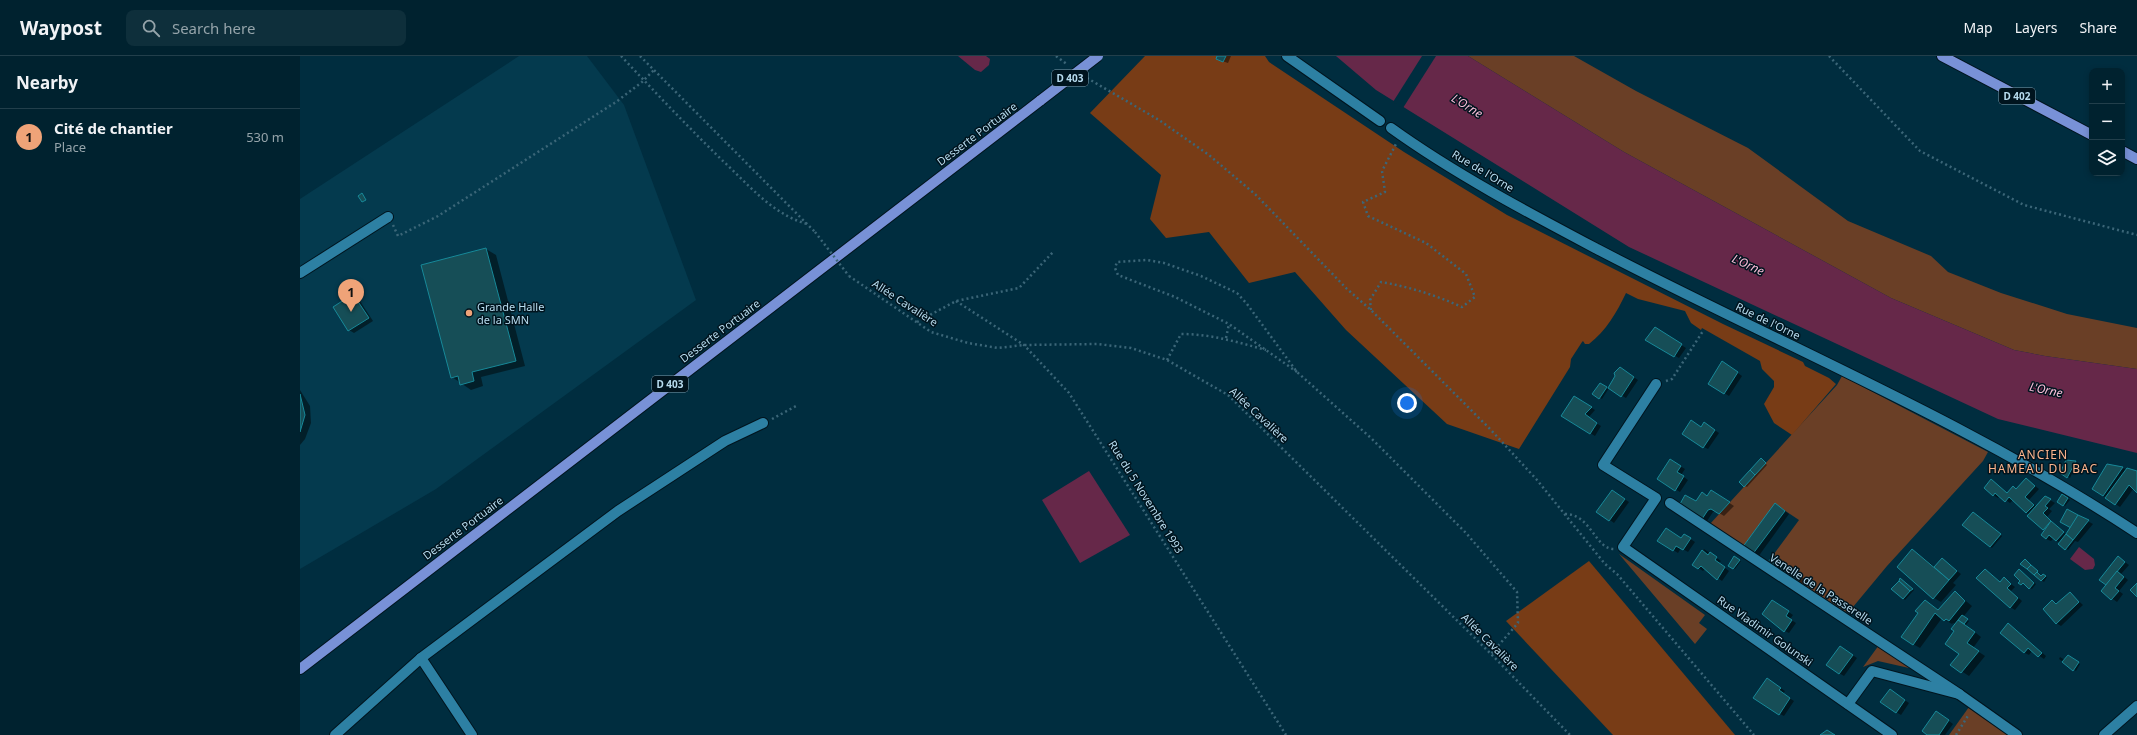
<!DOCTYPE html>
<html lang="en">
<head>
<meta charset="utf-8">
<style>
  body { margin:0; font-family:"Noto Sans",sans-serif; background:#0e2f3b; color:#f1f3f6 }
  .controls { position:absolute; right:12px; top:12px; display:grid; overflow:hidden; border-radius:8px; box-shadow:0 2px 6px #0003 }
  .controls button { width:36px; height:36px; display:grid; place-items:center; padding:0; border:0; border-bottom:1px solid #223f4b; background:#00222f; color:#f1f3f6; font:20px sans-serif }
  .you { position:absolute; left:1107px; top:347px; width:14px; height:14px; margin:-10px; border:3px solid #fff; border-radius:50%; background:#1a73e8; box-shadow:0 0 0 6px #1a73e833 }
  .badge { display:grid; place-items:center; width:26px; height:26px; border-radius:50%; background:#efa378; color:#111; font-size:13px; font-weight:700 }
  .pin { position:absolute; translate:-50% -33px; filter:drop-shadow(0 1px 2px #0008) }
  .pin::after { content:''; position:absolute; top:21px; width:14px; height:12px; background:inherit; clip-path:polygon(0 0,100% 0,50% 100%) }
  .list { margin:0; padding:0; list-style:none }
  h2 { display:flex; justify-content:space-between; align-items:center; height:52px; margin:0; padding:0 16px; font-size:17px }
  h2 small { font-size:13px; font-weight:400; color:#95a4aa }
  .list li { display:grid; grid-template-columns:26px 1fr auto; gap:12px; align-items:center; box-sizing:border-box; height:56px; padding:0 16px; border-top:1px solid #223f4b }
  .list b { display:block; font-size:15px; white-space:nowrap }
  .list p { margin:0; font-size:13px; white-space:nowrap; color:#95a4aa }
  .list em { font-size:13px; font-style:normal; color:#95a4aa }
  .icon { flex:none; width:22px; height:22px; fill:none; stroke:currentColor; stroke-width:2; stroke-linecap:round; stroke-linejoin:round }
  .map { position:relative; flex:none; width:1837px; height:679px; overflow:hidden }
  header { display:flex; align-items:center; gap:24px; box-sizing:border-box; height:56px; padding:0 20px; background:#00222f; border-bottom:1px solid #223f4b }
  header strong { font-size:19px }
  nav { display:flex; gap:22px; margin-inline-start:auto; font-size:14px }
  .search { width:280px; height:36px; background:#0e2f3b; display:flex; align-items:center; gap:10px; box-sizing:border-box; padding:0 14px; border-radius:8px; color:#95a4aa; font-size:15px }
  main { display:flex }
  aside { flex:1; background:#00222f }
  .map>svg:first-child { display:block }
  .built { fill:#043a4e }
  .green { fill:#6a3f26 }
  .forest { fill:#783c16 }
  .water { fill:#662849 }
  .pier { fill:#002d3f }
  .shadow { fill:#0007 }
  .building { fill:#164e57; stroke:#178999 }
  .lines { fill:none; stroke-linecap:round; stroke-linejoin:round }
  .minor-casing { stroke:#00141e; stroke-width:12 }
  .major-casing { stroke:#00141e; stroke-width:12 }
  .path { stroke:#3b6678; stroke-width:2.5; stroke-dasharray:2 3; stroke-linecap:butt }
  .minor { stroke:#2d80a3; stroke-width:10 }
  .major { stroke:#7891d7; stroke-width:10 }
  .major-bridge-casing { stroke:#00141e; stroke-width:12; stroke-linecap:butt }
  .path-bridge { stroke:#3b6678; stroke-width:2.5; stroke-dasharray:2 3; stroke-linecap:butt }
  .major-bridge { stroke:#7891d7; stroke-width:10 }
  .poi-dot { fill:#efa378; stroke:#00141e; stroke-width:1.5 }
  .labels { text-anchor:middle; stroke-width:3; stroke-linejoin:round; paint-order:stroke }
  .shield { fill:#00141e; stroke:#80a0b0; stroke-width:1 }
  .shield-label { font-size:10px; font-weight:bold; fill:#b7dcef }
  .street-label { font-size:11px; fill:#b7dcef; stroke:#00141e }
  .poi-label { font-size:11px; fill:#b7dcef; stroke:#00141e; text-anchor:start }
  .water-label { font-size:12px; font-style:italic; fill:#f6bbd6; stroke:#00141e }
  .neighbourhood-label { font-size:12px; letter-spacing:1px; fill:#fdb58d; stroke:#00141e }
</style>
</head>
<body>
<header>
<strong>Waypost</strong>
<div class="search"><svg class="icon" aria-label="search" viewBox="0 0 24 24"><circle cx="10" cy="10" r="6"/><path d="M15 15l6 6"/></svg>Search here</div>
<nav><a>Map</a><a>Layers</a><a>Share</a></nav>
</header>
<main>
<aside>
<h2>Nearby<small></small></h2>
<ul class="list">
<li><span class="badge">1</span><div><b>Cité de chantier</b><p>Place</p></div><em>530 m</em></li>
</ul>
</aside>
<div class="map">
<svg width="1837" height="679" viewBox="0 0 1837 679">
  <rect width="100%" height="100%" fill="#002d3f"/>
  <!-- built -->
  <polygon class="built" points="219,0 287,0 324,49 396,244 136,433 0,513 0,143"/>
  <!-- green -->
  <g class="green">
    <polygon points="1168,0 1274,0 1336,35 1448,92 1548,165 1631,200 1648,216 1701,237 1767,258 1837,272 1837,313 1745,300 1714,294 1591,242 1324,96"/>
    <polygon points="1542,320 1688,396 1683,405 1587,510 1548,557 1497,526 1501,520 1471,502 1499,464 1475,448 1442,492 1410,468 1537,329"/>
    <polygon points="1319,498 1405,559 1399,567 1407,573 1395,588"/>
    <polygon points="1579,589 1609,610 1609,612 1578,605 1563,611"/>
    <polygon points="1669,651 1710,679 1649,679"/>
  </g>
  <!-- forest -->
  <g class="forest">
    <path d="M845 0H965L969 6 1104 96 1207 159 1423 268 1503 306 1505 310 1529 322 1536 328 1492 379 1474 367 1464 348 1474 331V325L1462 313 1460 305 1402 272 1401 274 1391 267 1385 255 1338 243 1326 237C1317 256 1306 275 1289 288H1285L1283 285 1282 286 1271 303 1270 311 1219 393 1147 368 1046 274 995 216 949 227 909 176 866 182 850 163 861 119 790 57Z"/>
    <polygon points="1289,505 1435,679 1313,679 1206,565"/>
  </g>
  <!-- water -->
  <g class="water">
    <polygon points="658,0 686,0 690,3 689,9 681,16 675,14"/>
    <polygon points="1036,0 1168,0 1324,96 1591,242 1714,294 1745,300 1837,313 1837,397 1698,363 1329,191 1076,34"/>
    <polygon points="789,415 830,479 780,507 742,444"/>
    <polygon points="1779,491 1794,503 1795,509 1793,513 1785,514 1770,503"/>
  </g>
  <!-- pier -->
  <polygon class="pier" points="1122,0 1136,0 1103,52 1093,46"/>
  <!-- shadow -->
  <g class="shadow">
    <polygon points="918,0 931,0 928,7 922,5"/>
    <polygon points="186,193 196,199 225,310 181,321 183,330 171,334 152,321"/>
    <polygon points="53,239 58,242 73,265 54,277 49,274"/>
    <polygon points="1355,273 1386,292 1379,302 1346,283"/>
    <polygon points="1427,309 1442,320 1429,340 1409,327"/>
    <polygon points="1320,312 1338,324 1326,342 1309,332 1302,343 1294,337 1300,328 1308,333 1316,320 1315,317"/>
    <polygon points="0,334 10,350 11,367 5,383 0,389"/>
    <polygon points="1279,344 1295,354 1288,362 1301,370 1295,380 1262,360"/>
    <polygon points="1409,370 1419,377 1408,393 1404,391 1401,372"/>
    <polygon points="1370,404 1385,413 1381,419 1388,424 1380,436 1358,423"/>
    <polygon points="1463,405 1467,409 1447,431 1445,430 1441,426"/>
    <polygon points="1767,405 1777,407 1770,422 1761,416"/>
    <polygon points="1822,412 1837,416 1837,434 1834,432 1820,451 1793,433"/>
    <polygon points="1726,423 1739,433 1729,444 1736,450 1745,441 1755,447 1749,453 1752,455 1747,461 1767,479 1771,471 1767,454 1793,468 1778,486 1775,485 1768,494 1754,482 1751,485 1746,483 1746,475 1713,444 1710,447 1700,440 1698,442 1693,439 1685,432 1707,438 1716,433"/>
    <polygon points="1317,438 1329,446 1314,467 1310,464"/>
    <polygon points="1416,438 1434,450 1424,460 1416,455 1413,456 1407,465 1381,448 1396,447"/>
    <polygon points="1762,439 1770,444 1765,450 1758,445"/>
    <polygon points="1480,451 1489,458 1458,501 1444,492"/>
    <polygon points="1675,458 1702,480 1692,492 1663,469"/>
    <polygon points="1389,482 1395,486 1388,496 1381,492 1378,497 1359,485"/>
    <polygon points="1404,493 1421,505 1419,507 1429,515 1422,525 1405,513 1403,515 1394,509"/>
    <polygon points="1613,494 1635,511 1642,503 1661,518 1653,527 1656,529 1641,546 1634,542"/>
    <polygon points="1818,501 1829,509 1821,518 1828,524 1819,535 1823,538 1817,546 1802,535 1807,529"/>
    <polygon points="1435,502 1441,505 1435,513 1429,509"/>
    <polygon points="1471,503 1505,523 1502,528 1469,508"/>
    <polygon points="1727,505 1742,520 1743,519 1747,521 1744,526 1722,508"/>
    <polygon points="1685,514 1701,526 1704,523 1715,531 1711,535 1722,545 1715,554 1710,551"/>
    <polygon points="1721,515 1736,528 1732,533 1725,528 1721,528"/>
    <polygon points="1603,525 1614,534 1605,544 1603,542"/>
    <polygon points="1655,536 1672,550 1663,561 1669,565 1666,569 1681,581 1673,592 1685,600 1669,620 1652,609 1660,597 1656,568 1653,567 1652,568 1642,562 1620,592 1613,588 1620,557 1626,545 1639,554"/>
    <polygon points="1770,537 1783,549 1761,570 1756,567 1753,545 1758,548"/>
    <polygon points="1477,548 1493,559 1490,563 1496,567 1489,577 1485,575"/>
    <polygon points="1709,568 1746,600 1744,603 1732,595 1729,599 1725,597 1731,589"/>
    <polygon points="1545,594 1557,602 1544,620 1539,617"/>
    <polygon points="1768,600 1780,608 1776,615 1759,603 1760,601 1765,604"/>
    <polygon points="1472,626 1485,635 1483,638 1494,645 1484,660 1480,658"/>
    <polygon points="1590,634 1609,647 1601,659 1596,656"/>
    <polygon points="1641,659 1653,668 1645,679 1629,679"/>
  </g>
  <!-- building -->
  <g class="building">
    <polygon points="917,0 926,0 923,6 916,3"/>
    <polygon points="62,137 66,144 62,146 58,140"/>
    <polygon points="186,192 216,305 172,316 174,325 160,329 158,320 151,322 121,209"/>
    <polygon points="53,238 69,262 48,275 33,251"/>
    <polygon points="1355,271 1382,288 1374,301 1345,284"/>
    <polygon points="1422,305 1438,316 1424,338 1408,328"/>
    <polygon points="1320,311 1334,321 1321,341 1308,332 1315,320 1314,317"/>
    <polygon points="1300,327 1307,331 1299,343 1292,338"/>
    <polygon points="0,338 5,359 0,376"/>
    <polygon points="1274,340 1292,351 1285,358 1297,367 1290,378 1261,360"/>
    <polygon points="1391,364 1401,371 1404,366 1415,374 1403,392 1382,378"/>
    <polygon points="1461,402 1466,407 1455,419 1450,414"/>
    <polygon points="1370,403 1381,410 1377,416 1384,420 1375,435 1357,423"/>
    <polygon points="1766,404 1776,405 1767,422 1760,417"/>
    <polygon points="1807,408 1823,411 1803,440 1792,433"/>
    <polygon points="1827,412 1837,415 1837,437 1829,429 1815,449 1805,442"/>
    <polygon points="1450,414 1455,419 1444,431 1439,426"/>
    <polygon points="1726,422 1735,430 1725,441 1734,449 1726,457 1709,441 1705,446 1695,437 1693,440 1684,432 1691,423 1707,437 1713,430 1716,433"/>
    <polygon points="1312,434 1325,443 1309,465 1296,456"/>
    <polygon points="1411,434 1430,446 1419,458 1411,453 1408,454 1402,463 1380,448 1385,439 1396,445 1402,436 1407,440"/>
    <polygon points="1762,438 1768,442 1763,450 1757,446"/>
    <polygon points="1745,440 1751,443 1745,450 1748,452 1743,457 1751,465 1743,474 1727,460"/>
    <polygon points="1475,447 1485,455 1452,499 1442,492"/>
    <polygon points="1767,453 1778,459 1771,472 1760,466"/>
    <polygon points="1673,456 1701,478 1690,491 1662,469"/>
    <polygon points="1778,459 1789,464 1773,484 1766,478"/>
    <polygon points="1751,465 1764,476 1756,485 1749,479 1746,483 1741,479"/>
    <polygon points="1366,472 1381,482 1384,478 1391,482 1383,494 1376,490 1373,495 1357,485"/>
    <polygon points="1766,478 1773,484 1765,494 1758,488"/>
    <polygon points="1612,493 1649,524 1633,543 1597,511"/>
    <polygon points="1402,494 1408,499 1410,496 1417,501 1415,504 1425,511 1417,524 1401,510 1398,513 1392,509"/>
    <polygon points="1434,500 1440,504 1433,513 1428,510"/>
    <polygon points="1818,500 1825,506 1806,529 1799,524"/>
    <polygon points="1471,502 1501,520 1497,526 1467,508"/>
    <polygon points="1642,502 1657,515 1649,524 1634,511"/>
    <polygon points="1725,503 1731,509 1727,513 1720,508"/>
    <polygon points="1731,509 1738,515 1734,519 1727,513"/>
    <polygon points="1685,513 1700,526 1704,521 1711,528 1707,532 1718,542 1710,552 1676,522"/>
    <polygon points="1719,513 1734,527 1729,533 1723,527 1721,529 1718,527 1720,525 1714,519"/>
    <polygon points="1817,515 1824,521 1815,532 1819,535 1811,544 1801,535"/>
    <polygon points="1737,516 1741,520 1743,518 1746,520 1741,525 1734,519"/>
    <polygon points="1600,522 1613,533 1610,535 1599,525"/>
    <polygon points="1599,525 1610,535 1603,543 1591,533"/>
    <polygon points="1837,527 1837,541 1830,534"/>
    <polygon points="1655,535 1665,545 1649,565 1646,563 1644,565 1635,557 1613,589 1601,581 1618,557 1615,555 1625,544 1638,554"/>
    <polygon points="1770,536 1779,546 1756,568 1743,553 1752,544 1756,548"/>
    <polygon points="1472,544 1489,555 1486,560 1492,564 1484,576 1462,558"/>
    <polygon points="1662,559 1668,563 1664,568 1658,564"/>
    <polygon points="1658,564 1675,576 1667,587 1679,595 1661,617 1650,609 1659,598 1645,588 1654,575 1651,573"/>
    <polygon points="1708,567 1742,597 1738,601 1728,592 1724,597 1700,577"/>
    <polygon points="1540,590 1553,599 1539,618 1526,609"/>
    <polygon points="1768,599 1779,606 1773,615 1762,606"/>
    <polygon points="1467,622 1481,632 1479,634 1490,642 1479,659 1453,642"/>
    <polygon points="1590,633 1605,644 1596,657 1580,646"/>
    <polygon points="1636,655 1649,664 1639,679 1627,679 1622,675"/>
    <polygon points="1527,674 1535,679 1520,679"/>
  </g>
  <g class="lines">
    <defs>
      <g id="minor">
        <polyline points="987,0 1080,65"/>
        <path d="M1091 72C1155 118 1227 156 1297 193 1477 287 1667 365 1837 477"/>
        <polyline points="0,217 88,161"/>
        <polyline points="1356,328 1303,409 1356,442 1323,491 1592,679"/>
        <polyline points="1370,447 1659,638"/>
        <polyline points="121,602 172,679"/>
        <polyline points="1548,648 1572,615 1659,638 1717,679"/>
        <polyline points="35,679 121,602 318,455 425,385 463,367"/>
        <polyline points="1804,679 1837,650"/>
      </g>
      <g id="major">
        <polyline points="1642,0 1792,79"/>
        <polyline points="1822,95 1837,103"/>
        <polyline points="0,613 741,44"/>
      </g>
    </defs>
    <!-- minor casing -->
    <use href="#minor" class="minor-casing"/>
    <!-- major casing -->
    <use href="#major" class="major-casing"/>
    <!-- path -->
    <g class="path">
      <path d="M321 0C355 36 388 71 423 105 449 129 472 158 507 168"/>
      <polyline points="340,0 515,176"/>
      <polyline points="756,0 768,9"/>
      <polyline points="1529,0 1620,95 1724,149 1837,179"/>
      <polyline points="787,22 859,64 909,99 956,139 1047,233 1071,254 1191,374 1237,424 1305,508 1317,518 1454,679"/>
      <polyline points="93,169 98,180 138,160 316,46 342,26 354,14"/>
      <polyline points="549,220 631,276 668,287 698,292 724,289 797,288 831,292 867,304 928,339 1191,598 1270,679"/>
      <polyline points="656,245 724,289 769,337 986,679"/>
      <path d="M1071 254 1070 244 1081 226C1110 231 1135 239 1162 251L1175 241 1166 218 1126 187 1068 160 1063 146 1085 136 1082 115 1096 88"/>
      <polyline points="617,266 656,245 719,232 754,195"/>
      <polyline points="926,282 929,268"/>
      <path d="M867 304 881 278C911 278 937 286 966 294"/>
      <polyline points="997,316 929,268 875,241 818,219 815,212 817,206 847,204 864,207 901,220 937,237 947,248 997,316 1071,382 1166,477 1217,536 1218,567 1191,598"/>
      <polyline points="1366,325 1372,323 1403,275"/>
      <polyline points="472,363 498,349"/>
      <path d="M1265 458C1291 458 1295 493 1314 493"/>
      <polyline points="1656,679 1669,658"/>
    </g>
    <!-- minor -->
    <use href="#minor" class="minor"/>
    <!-- major -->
    <use href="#major" class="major"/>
    <defs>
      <polyline id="major-bridge" points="741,44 798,0"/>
    </defs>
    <!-- major-bridge casing -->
    <use href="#major-bridge" class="major-bridge-casing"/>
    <!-- path-bridge -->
    <polyline class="path-bridge" points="515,176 549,220"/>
    <!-- major-bridge -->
    <use href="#major-bridge" class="major-bridge"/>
  </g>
  <!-- markers -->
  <circle class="poi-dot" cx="169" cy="257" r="4"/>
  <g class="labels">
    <!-- shield labels -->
    <g class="shield">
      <rect x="752" y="14" width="36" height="16" rx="3"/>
      <rect x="1699" y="32" width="36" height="16" rx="3"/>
      <rect x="352" y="320" width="36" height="16" rx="3"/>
    </g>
    <g class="shield-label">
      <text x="770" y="26">D 403</text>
      <text x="1717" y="44">D 402</text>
      <text x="370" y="332">D 403</text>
    </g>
    <!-- street labels -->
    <g class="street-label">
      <text transform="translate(677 78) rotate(-37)" y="4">Desserte Portuaire</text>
      <text transform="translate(1183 115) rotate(31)" y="4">Rue de l'Orne</text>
      <text transform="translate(605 247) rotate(33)" y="4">Allée Cavalière</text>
      <text transform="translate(1468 265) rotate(26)" y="4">Rue de l'Orne</text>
      <text transform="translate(420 275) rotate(-37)" y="4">Desserte Portuaire</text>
      <text transform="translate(959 359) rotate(43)" y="4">Allée Cavalière</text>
      <text transform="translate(846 441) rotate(58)" y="4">Rue du 5 Novembre 1993</text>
      <text transform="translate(163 472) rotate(-37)" y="4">Desserte Portuaire</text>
      <text transform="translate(1521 533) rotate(33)" y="4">Venelle de la Passerelle</text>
      <text transform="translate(1465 575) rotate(35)" y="4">Rue Vladimir Golunski</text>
      <text transform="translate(1190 586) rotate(45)" y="4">Allée Cavalière</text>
    </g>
    <!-- poi labels -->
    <g class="poi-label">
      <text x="177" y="255">Grande Halle<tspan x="177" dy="13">de la SMN</tspan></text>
    </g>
    <!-- water labels -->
    <g class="water-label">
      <text transform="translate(1167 50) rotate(32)" y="4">L'Orne</text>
      <text transform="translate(1448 209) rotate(25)" y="4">L'Orne</text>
      <text transform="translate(1746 334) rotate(12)" y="4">L'Orne</text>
    </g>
    <!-- neighbourhood labels -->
    <g class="neighbourhood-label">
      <text x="1743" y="403">ANCIEN<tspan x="1743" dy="14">HAMEAU DU BAC</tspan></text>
    </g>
  </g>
</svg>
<div class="controls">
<button>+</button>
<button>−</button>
<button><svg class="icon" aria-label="layers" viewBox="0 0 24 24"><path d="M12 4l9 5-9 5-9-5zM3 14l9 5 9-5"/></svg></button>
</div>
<div class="you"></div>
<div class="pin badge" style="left:51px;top:256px">1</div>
</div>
</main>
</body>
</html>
